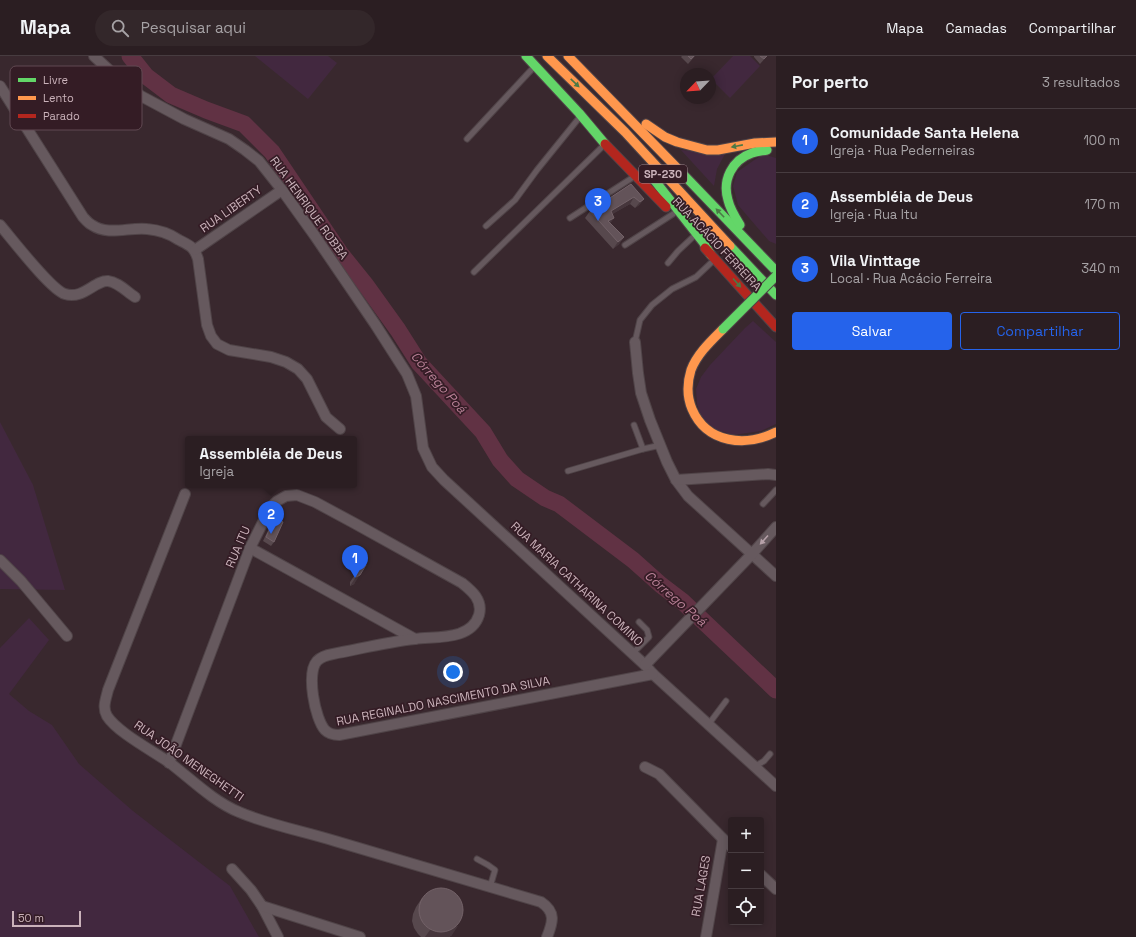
<!DOCTYPE html>
<html lang="pt">
<head>
<meta charset="utf-8">
<style>
  body { margin:0; font-family:"Space Grotesk",sans-serif; background:#33272a; color:#f1f3f6 }
  .controls { position:absolute; right:12px; bottom:12px; display:grid; overflow:hidden; border-radius:4px; box-shadow:0 2px 10px #0003 }
  .controls button { width:36px; height:36px; display:grid; place-items:center; padding:0; border:0; border-bottom:1px solid #473c40; background:#2b1e22; color:#f1f3f6; font:20px sans-serif }
  .compass { position:absolute; left:680px; top:12px; width:36px; height:36px; border-radius:50%; background:#2b1e22; box-shadow:0 2px 10px #0003; rotate:245deg }
  .scale { position:absolute; left:12px; bottom:10px; width:69px; box-sizing:border-box; padding-left:4px; border:2px solid #cab2ba; border-top:0; font-size:11px; line-height:14px; white-space:nowrap; color:#cab2ba; -webkit-text-stroke:3px #341c25; paint-order:stroke }
  .you { position:absolute; left:453px; top:616px; width:14px; height:14px; margin:-10px; border:3px solid #fff; border-radius:50%; background:#1a73e8; box-shadow:0 0 0 6px #1a73e833 }
  .badge { display:grid; place-items:center; width:26px; height:26px; border-radius:50%; background:#2563eb; color:#fff; font-size:13px; font-weight:700 }
  .pin { position:absolute; translate:-50% -33px; filter:drop-shadow(0 1px 2px #0008) }
  .pin::after { content:''; position:absolute; top:21px; width:14px; height:12px; background:inherit; clip-path:polygon(0 0,100% 0,50% 100%) }
  .popup { position:absolute; left:185px; top:380px; width:172px; height:52px; box-sizing:border-box; display:grid; place-content:center; border-radius:4px; background:#2b1e22; filter:drop-shadow(0 1px 3px #0005); font-size:13px; white-space:nowrap; color:#a6a2a5 }
  .popup b { font-size:15px; color:#f1f3f6 }
  .popup::after { content:''; position:absolute; left:50%; top:100%; margin-left:-8px; border:8px solid transparent; border-top-color:#2b1e22 }
  .list { margin:0; padding:0; list-style:none }
  h2 { display:flex; justify-content:space-between; align-items:center; height:52px; margin:0; padding:0 16px; font-size:17px }
  h2 small { font-size:13px; font-weight:400; color:#a6a2a5 }
  .list li { display:grid; grid-template-columns:26px 1fr auto; gap:12px; align-items:center; box-sizing:border-box; height:64px; padding:0 16px; border-top:1px solid #473c40 }
  .list b { display:block; font-size:15px; white-space:nowrap }
  .list p { margin:0; font-size:13px; white-space:nowrap; color:#a6a2a5 }
  .list em { font-size:13px; font-style:normal; color:#a6a2a5 }
  .actions { display:flex; gap:8px; padding:12px 16px }
  .actions a { flex:1; padding:9px 0; border:1px solid #2563eb; border-radius:4px; text-align:center; font-size:14px; color:#2563eb }
  .actions .main { background:#2563eb; color:#fff }
  .icon { flex:none; width:22px; height:22px; fill:none; stroke:currentColor; stroke-width:2; stroke-linecap:round; stroke-linejoin:round }
  .map { position:relative; flex:none; width:776px; height:881px; overflow:hidden }
  header { display:flex; align-items:center; gap:24px; box-sizing:border-box; height:56px; padding:0 20px; background:#2b1e22; border-bottom:1px solid #473c40 }
  header strong { font-size:19px }
  nav { display:flex; gap:22px; margin-inline-start:auto; font-size:14px }
  .search { width:280px; height:36px; background:#33272a; display:flex; align-items:center; gap:10px; box-sizing:border-box; padding:0 14px; border-radius:22px; color:#a6a2a5; font-size:15px }
  main { display:flex }
  aside { flex:1; background:#2b1e22 }
  .map>svg:first-child { display:block }
  .green { fill:#42283f }
  .lines { fill:none; stroke-linecap:round; stroke-linejoin:round }
  .river { stroke:#613244; stroke-width:17 }
  .lane-casing { stroke:#504448; stroke-width:7 }
  .street-casing { stroke:#504448; stroke-width:12 }
  .fast-casing { stroke:#504448; stroke-width:11 }
  .slow-casing { stroke:#504448; stroke-width:11 }
  .jam-casing { stroke:#504448; stroke-width:11 }
  .lane { stroke:#66595e; stroke-width:5 }
  .street { stroke:#66595e; stroke-width:10 }
  .fast { stroke:#63d668; stroke-width:9 }
  .slow { stroke:#ff974d; stroke-width:9 }
  .jam { stroke:#b3261e; stroke-width:9 }
  .fast-bridge-casing { stroke:#504448; stroke-width:11; stroke-linecap:butt }
  .fast-bridge { stroke:#63d668; stroke-width:9 }
  .wall { fill:#57484d }
  .shaded-wall { fill:#46363c }
  .building { fill:#635359; stroke:#736268 }
  .oneway { fill:#4c7946 }
  .oneway2 { fill:#b6a0a8 }
  .labels { text-anchor:middle; stroke-width:3.5; stroke-linejoin:round; paint-order:stroke }
  .shield { fill:#341c25; stroke:#9d858d; stroke-width:1 }
  .shield-label { font-size:11px; font-weight:bold; fill:#cab2ba }
  .street-label { font-size:12px; fill:#cab2ba; stroke:#341c25 }
  .water-label { font-size:13px; font-style:italic; fill:#b88096; stroke:#341c25 }
  .key { fill:#341c25; stroke:#614952; stroke-width:1 }
  .key-label { font-size:11px; fill:#cab2ba }
</style>
</head>
<body>
<header>
<strong>Mapa</strong>
<div class="search"><svg class="icon" aria-label="search" viewBox="0 0 24 24"><circle cx="10" cy="10" r="6"/><path d="M15 15l6 6"/></svg>Pesquisar aqui</div>
<nav><a>Mapa</a><a>Camadas</a><a>Compartilhar</a></nav>
</header>
<main>
<div class="map">
<svg width="776" height="881" viewBox="0 0 776 881">
  <rect width="100%" height="100%" fill="#39282e"/>
  <!-- green -->
  <g class="green">
    <polygon points="255,0 328,0 337,7 308,43"/>
    <polygon points="733,0 750,0 760,10 730,42 711,23"/>
    <polygon points="681,94 725,98 717,113 714,130"/>
    <polygon points="763,98 776,102 776,188 769,185 738,149 733,130 737,116"/>
    <polygon points="753,265 776,286 776,368 761,375 733,379 714,373 701,361 697,348 696,333 701,321 710,309 745,272"/>
    <polygon points="0,366 33,429 65,534 0,533"/>
    <polygon points="29,562 49,584 9,638 29,655 52,669 79,708 133,755 230,830 259,881 0,881 0,592"/>
  </g>
  <g class="lines">
    <!-- river -->
    <polyline class="river" points="130,0 146,20 171,39 206,54 244,68 272,96 340,197 365,228 398,274 419,307 483,376 500,404 517,423 545,442 559,448 633,504 661,529 682,545 776,634"/>
    <defs>
      <g id="lane">
        <polyline points="467,83 533,12"/>
        <polyline points="570,162 635,120"/>
        <polyline points="486,170 515,144 537,114 579,62"/>
        <polyline points="625,189 673,158"/>
        <polyline points="668,207 678,195 694,180"/>
        <polyline points="474,216 603,90"/>
        <polyline points="635,286 640,264 652,249 672,233 696,221 714,204"/>
        <polyline points="634,369 643,393"/>
        <polyline points="568,415 643,393 661,389"/>
        <polyline points="763,448 776,434"/>
        <polyline points="633,597 649,581 647,574 639,566"/>
        <polyline points="708,669 726,645"/>
        <polyline points="754,711 764,705 770,698"/>
        <polyline points="477,803 488,809 495,814 490,831"/>
      </g>
      <g id="street">
        <polyline points="94,0 122,26 141,40 184,63 229,83 245,94 259,105 282,134 315,180 375,268 407,318 416,340 423,392 432,411 444,424 645,609 653,618 776,730"/>
        <path d="M0 30 83 161C85 163 88 167 92 169 108 180 129 171 147 173 159 174 169 177 179 184 191 190 194 191 198 203L207 269 211 280 217 288 229 294 271 301 286 306 298 313 307 323 326 361 340 373"/>
        <path d="M0 169C12 183 51 234 65 238 83 244 95 224 108 225 118 226 127 236 135 241"/>
        <polyline points="195,194 282,134"/>
        <polyline points="635,286 638,317 641,337 650,364 667,406 676,424 688,440 776,520"/>
        <polyline points="676,424 768,418 776,419"/>
        <path d="M185 438 108 634C106 643 102 651 107 660 117 676 153 695 170 707 191 723 214 746 239 756 269 769 303 775 335 785 403 805 472 825 541 846 556 856 553 866 547 881"/>
        <polyline points="250,492 415,583"/>
        <polyline points="0,504 21,525 67,580"/>
        <polyline points="645,609 752,498 776,471"/>
        <path d="M169 707 250 492 270 452 277 445 286 440 297 439 315 446 354 467 462 527C472 535 483 544 479 559 471 585 435 580 415 583 387 586 360 593 333 598 327 599 321 601 317 605 306 617 315 663 325 674 329 678 334 679 339 679L653 618"/>
        <polyline points="645,711 659,718 731,791"/>
        <polyline points="232,813 251,834 262,850 278,881"/>
        <polyline points="761,819 776,833"/>
        <polyline points="262,850 360,881"/>
        <polyline points="706,881 723,783"/>
      </g>
      <g id="fast">
        <polyline points="526,0 579,57 605,88"/>
        <polyline points="680,115 776,215"/>
        <polyline points="652,121 703,186 711,199"/>
        <path d="M740 169C735 161 730 153 728 144 722 124 732 104 752 97 757 95 762 95 767 94"/>
        <polyline points="730,190 776,239"/>
      </g>
      <g id="slow">
        <polyline points="547,0 625,76 730,190"/>
        <polyline points="568,0 680,115"/>
        <polyline points="646,68 665,81 677,86 707,94 718,94 755,87 776,86"/>
        <path d="M723 273C711 285 697 298 691 314 687 327 687 341 692 353 707 388 746 391 776 376"/>
      </g>
      <g id="jam">
        <polyline points="605,88 666,151"/>
        <polyline points="705,192 776,271"/>
      </g>
    </defs>
    <!-- lane casing -->
    <use href="#lane" class="lane-casing"/>
    <!-- street casing -->
    <use href="#street" class="street-casing"/>
    <!-- fast casing -->
    <use href="#fast" class="fast-casing"/>
    <!-- slow casing -->
    <use href="#slow" class="slow-casing"/>
    <!-- jam casing -->
    <use href="#jam" class="jam-casing"/>
    <!-- lane -->
    <use href="#lane" class="lane"/>
    <!-- street -->
    <use href="#street" class="street"/>
    <!-- fast -->
    <use href="#fast" class="fast"/>
    <!-- slow -->
    <use href="#slow" class="slow"/>
    <!-- jam -->
    <use href="#jam" class="jam"/>
    <defs>
      <polyline id="fast-bridge" points="723,273 776,220"/>
    </defs>
    <!-- fast-bridge casing -->
    <use href="#fast-bridge" class="fast-bridge-casing"/>
    <!-- fast-bridge -->
    <use href="#fast-bridge" class="fast-bridge"/>
  </g>
  <!-- wall -->
  <g class="wall">
    <polygon points="682,0 695,0 688,8 681,1"/>
    <polygon points="754,0 767,0 760,8 754,1"/>
    <polygon points="631,128 644,143 639,149 635,152 630,148 612,158 614,162 610,167 624,181 619,188 613,193 585,162 590,155"/>
    <polygon points="275,461 274,486 271,490 263,485 272,466"/>
    <polygon points="363,507 354,528 350,530 350,526"/>
    <polygon points="422,842 452,879 449,881 421,881 418,878 414,872 412,865 413,858 416,851"/>
  </g>
  <!-- shaded-wall -->
  <g class="shaded-wall">
    <polygon points="634,141 630,148 606,162 611,155"/>
    <polygon points="644,143 639,149 635,152 640,146"/>
    <polygon points="614,162 609,169 608,165"/>
    <polygon points="624,181 619,188 613,193 618,186"/>
    <polygon points="360,519 354,528 350,530 356,521"/>
    <polygon points="458,870 452,879 449,881 425,881 430,874"/>
  </g>
  <!-- building -->
  <g class="building">
    <polygon points="688,0 694,0 691,3"/>
    <polygon points="760,0 767,0 764,3"/>
    <polygon points="631,128 644,143 640,146 634,141 611,155 614,162 608,165 624,181 618,186 590,155"/>
    <polygon points="275,461 283,466 274,486 266,481"/>
    <polygon points="363,507 366,509 360,519 356,521 356,517"/>
    <circle cx="441" cy="854" r="22"/>
  </g>
  <!-- one-way arrows -->
  <defs><path id="oneway-solid" d="M-6-.8H1V-3.2L6.5 0L1 3.2V.8H-6Z"/></defs>
  <g class="oneway">
    <use href="#oneway-solid" transform="translate(575 27) rotate(44)"/>
    <use href="#oneway-solid" transform="translate(737 90) rotate(169)"/>
    <use href="#oneway-solid" transform="translate(720 157) rotate(-134)"/>
    <use href="#oneway-solid" transform="translate(737 227) rotate(48)"/>
  </g>
  <use class="oneway2" href="#oneway-solid" transform="translate(764 484) rotate(132)"/>
  <g class="labels">
    <!-- shield labels -->
    <rect class="shield" x="639" y="109" width="48" height="18" rx="3"/>
    <g class="shield-label">
      <text x="663" y="122">SP-230</text>
    </g>
    <!-- street labels -->
    <g class="street-label">
      <text transform="translate(309 152) rotate(54)" y="4">RUA HENRIQUE ROBBA</text>
      <text transform="translate(231 153) rotate(-35)" y="4">RUA LIBERTY</text>
      <text transform="translate(717 188) rotate(47)" y="4">RUA ACÁCIO FERREIRA</text>
      <text transform="translate(238 491) rotate(-67)" y="4">RUA ITU</text>
      <text transform="translate(577 528) rotate(43)" y="4">RUA MARIA CATHARINA COMINO</text>
      <text transform="translate(443 645) rotate(-11)" y="4">RUA REGINALDO NASCIMENTO DA SILVA</text>
      <text transform="translate(189 705) rotate(35)" y="4">RUA JOÃO MENEGHETTI</text>
      <text transform="translate(701 830) rotate(-80)" y="4">RUA LAGES</text>
    </g>
    <!-- water labels -->
    <g class="water-label">
      <text transform="translate(439 326) rotate(49)" y="5">Córrego Poá</text>
      <text transform="translate(676 542) rotate(41)" y="5">Córrego Poá</text>
    </g>
  </g>
  <!-- legend -->
  <rect x="10" y="10" width="132" height="64" rx="6" class="key"/>
  <rect x="18" y="22" width="18" height="4" fill="#63d668"/>
  <rect x="18" y="40" width="18" height="4" fill="#ff974d"/>
  <rect x="18" y="58" width="18" height="4" fill="#b3261e"/>
  <g class="key-label">
    <text x="43" y="28">Livre</text>
    <text x="43" y="46">Lento</text>
    <text x="43" y="64">Parado</text>
  </g>
</svg>
<div class="controls">
<button>+</button>
<button>−</button>
<button><svg class="icon" aria-label="locate" viewBox="0 0 24 24"><circle cx="12" cy="12" r="6"/><path d="M12 2v4M12 18v4M2 12h4M18 12h4"/></svg></button>
</div>
<svg class="compass" viewBox="-18 -18 36 36"><path d="M0-13l5 13h-10z" fill="#e53935"/><path d="M0 13l5-13h-10z" fill="#a6a2a5"/></svg>
<div class="scale">50 m</div>
<div class="you"></div>
<div class="pin badge" style="left:355px;top:522px">1</div>
<div class="pin badge" style="left:271px;top:478px">2</div>
<div class="popup"><b>Assembléia de Deus</b>Igreja</div>
<div class="pin badge" style="left:598px;top:165px">3</div>
</div>
<aside>
<h2>Por perto<small>3 resultados</small></h2>
<ul class="list">
<li><span class="badge">1</span><div><b>Comunidade Santa Helena</b><p>Igreja · Rua Pederneiras</p></div><em>100 m</em></li>
<li><span class="badge">2</span><div><b>Assembléia de Deus</b><p>Igreja · Rua Itu</p></div><em>170 m</em></li>
<li><span class="badge">3</span><div><b>Vila Vinttage</b><p>Local · Rua Acácio Ferreira</p></div><em>340 m</em></li>
</ul>
<div class="actions"><a class="main">Salvar</a><a>Compartilhar</a></div>
</aside>
</main>
</body>
</html>
